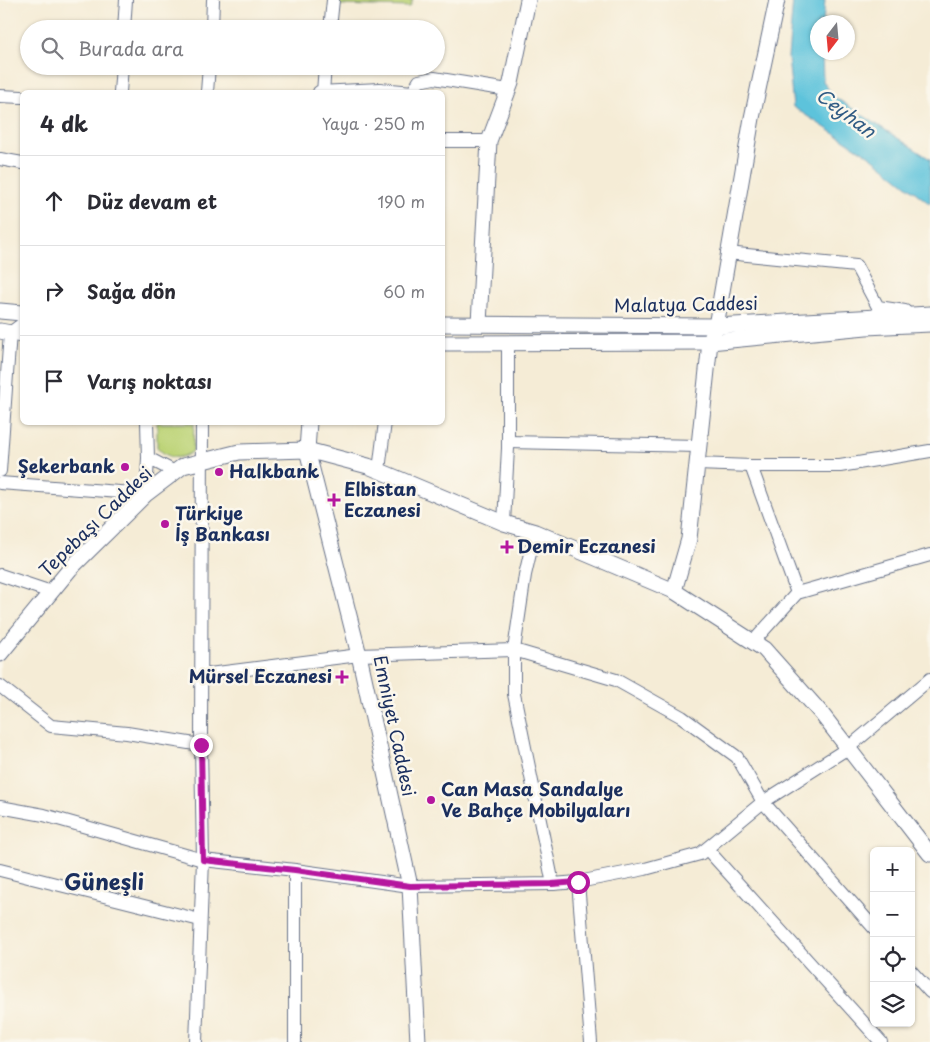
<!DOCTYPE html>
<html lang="tr">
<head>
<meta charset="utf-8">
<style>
  body { margin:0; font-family:"Playpen Sans",sans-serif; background:#f7f7f7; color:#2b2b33 }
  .controls { position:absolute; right:15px; bottom:15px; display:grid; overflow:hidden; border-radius:8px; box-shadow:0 1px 4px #0004 }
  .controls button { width:45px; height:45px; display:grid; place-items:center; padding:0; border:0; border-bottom:1px solid #e1e1e2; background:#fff; color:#2b2b33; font:25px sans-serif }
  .compass { position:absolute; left:810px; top:15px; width:45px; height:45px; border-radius:50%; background:#fff; box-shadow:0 1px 4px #0004; rotate:196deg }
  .stop { position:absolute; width:15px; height:15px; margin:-11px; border:4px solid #b5179e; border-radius:50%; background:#fff }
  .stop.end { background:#b5179e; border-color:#fff; box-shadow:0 1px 5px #0008 }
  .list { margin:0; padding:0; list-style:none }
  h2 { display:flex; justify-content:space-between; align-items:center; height:65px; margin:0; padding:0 20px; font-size:21px }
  h2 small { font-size:16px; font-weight:400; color:#7c7c81 }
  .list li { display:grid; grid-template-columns:32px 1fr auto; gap:15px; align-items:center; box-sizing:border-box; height:90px; padding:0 20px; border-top:1px solid #e1e1e2 }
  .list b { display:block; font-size:19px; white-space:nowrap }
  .list em { font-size:16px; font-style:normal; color:#7c7c81 }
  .icon { flex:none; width:28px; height:28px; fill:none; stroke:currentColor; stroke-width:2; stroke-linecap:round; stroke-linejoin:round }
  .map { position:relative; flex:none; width:930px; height:1042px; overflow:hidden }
  .search { position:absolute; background:#fff; box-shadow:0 1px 4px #0004; left:20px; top:20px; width:425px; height:55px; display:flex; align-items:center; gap:12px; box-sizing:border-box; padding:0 18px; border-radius:28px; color:#7c7c81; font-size:19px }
  .panel { position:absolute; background:#fff; box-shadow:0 1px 4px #0004; left:20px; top:90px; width:425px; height:335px; border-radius:8px }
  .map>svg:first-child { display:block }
  .green { fill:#bdd478; stroke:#6c826b }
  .water { fill:#5dc3db; stroke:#3c799c }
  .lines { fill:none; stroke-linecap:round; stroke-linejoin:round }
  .minor-casing { stroke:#677188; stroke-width:14 }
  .tertiary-casing { stroke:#677188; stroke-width:17 }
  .minor { stroke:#fff; stroke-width:12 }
  .tertiary { stroke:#fff; stroke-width:15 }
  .route { stroke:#b5179e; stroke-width:6 }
  .poi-dot { fill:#b5179e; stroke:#fbf7ec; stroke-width:2 }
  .labels { text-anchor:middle; stroke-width:5; stroke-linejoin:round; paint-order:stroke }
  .street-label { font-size:18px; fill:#1b2f5e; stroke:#fbf7ec }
  .poi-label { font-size:18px; font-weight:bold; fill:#1b2f5e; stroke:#fbf7ec; text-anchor:start }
  .water-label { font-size:19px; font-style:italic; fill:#2f5b84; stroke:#fbf7ec }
  .district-label { font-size:22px; font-weight:bold; fill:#1b2f5e; stroke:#fbf7ec }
</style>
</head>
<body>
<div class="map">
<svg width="930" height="1042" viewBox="0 0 930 1042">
  <rect width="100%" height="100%" fill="#fbf7ec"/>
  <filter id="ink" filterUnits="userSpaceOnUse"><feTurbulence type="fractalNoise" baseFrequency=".02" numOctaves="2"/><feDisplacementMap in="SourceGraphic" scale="10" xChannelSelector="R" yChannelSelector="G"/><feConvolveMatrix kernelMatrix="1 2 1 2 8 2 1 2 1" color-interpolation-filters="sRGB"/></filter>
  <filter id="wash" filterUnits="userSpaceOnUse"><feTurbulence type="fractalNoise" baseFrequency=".0096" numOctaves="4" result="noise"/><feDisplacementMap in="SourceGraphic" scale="20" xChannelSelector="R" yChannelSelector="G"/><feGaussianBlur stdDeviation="1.12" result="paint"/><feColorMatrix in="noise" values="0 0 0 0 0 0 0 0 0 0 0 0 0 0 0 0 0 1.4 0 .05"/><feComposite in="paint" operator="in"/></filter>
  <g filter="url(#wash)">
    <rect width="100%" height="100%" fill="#f5ecd6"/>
    <!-- green -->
    <g class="green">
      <polygon points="340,0 413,0 410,7 339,5"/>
      <path d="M157 423H194L193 451C181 461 167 459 157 447Z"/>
    </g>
    <!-- water -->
    <polygon class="water" points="793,0 825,0 823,22 818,22 818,52 822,53 823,81 833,96 930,159 930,204 871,157 793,107 788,57"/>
  </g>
  <g filter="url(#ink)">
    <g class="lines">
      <defs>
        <g id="minor">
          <polyline points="124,29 126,0"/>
          <polyline points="212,29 213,0"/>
          <polyline points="330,29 333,0"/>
          <polyline points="120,92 122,66"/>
          <polyline points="207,92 209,66"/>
          <polyline points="319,92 380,89 413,92 419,81 434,78 508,90"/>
          <polyline points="323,92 325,66"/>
          <polyline points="0,96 22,97"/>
          <polyline points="442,141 489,141"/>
          <polyline points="0,159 22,163"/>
          <polyline points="727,253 856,266 878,307 905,311"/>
          <polyline points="147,422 148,458 175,472"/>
          <polyline points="508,442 699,446"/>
          <polyline points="697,464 751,466 840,466 930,451"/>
          <polyline points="751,466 797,593"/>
          <polyline points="379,470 385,422"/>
          <polyline points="0,471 10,333 22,324"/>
          <polyline points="0,483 146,494 148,458"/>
          <polyline points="504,523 508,448 508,344"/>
          <polyline points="535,532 525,575 514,650 514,694 553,884"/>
          <polyline points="0,575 51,592"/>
          <polyline points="753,642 797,593 930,555"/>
          <polyline points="201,675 359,655 514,650 616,680 682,717 737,757 763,802 874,928"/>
          <polyline points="0,686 51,726 127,733 201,745"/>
          <polyline points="0,807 44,815 203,860 295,870 410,886 553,884 578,882 645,869 700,854 763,802 848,748 930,679"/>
          <polyline points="707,849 881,1042"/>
          <polyline points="0,870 200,920"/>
          <polyline points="578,882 591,1042"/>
          <polyline points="911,971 930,992"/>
          <polyline points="196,1042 203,860 201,745 202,422"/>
          <polyline points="295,1042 295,870"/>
        </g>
        <g id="tertiary">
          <polyline points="0,311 22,313"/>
          <polyline points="479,323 489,141 511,83 528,0"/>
          <polyline points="442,324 716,326 930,314"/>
          <polyline points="0,331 22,335"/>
          <polyline points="442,343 710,342 866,327 930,324"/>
          <polyline points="309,422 307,450 359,655 410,886 418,1042"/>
          <polyline points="674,591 689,539 710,342 716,326 752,118 777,0"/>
          <polyline points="0,654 70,569 146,494 183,466 239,452 307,450 368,466 504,523 535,532 674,591 764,649 821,713 930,854"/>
        </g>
      </defs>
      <!-- minor casing -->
      <use href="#minor" class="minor-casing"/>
      <!-- tertiary casing -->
      <use href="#tertiary" class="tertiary-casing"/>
      <!-- minor -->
      <use href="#minor" class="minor"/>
      <!-- tertiary -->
      <use href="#tertiary" class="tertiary"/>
    </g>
  </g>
  <g class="lines" filter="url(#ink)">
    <!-- route -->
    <polyline class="route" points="201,745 203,860 295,870 410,886 552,884 578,882"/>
  </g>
  <!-- markers -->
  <g class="poi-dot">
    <circle cx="125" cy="467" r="5"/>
    <circle cx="219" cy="472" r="5"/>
    <path d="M331.5 492.5h5v5h5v5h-5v5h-5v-5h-5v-5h5z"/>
    <circle cx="165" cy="524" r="5"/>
    <path d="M504.5 539.5h5v5h5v5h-5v5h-5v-5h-5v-5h5z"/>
    <path d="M339.5 669.5h5v5h5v5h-5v5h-5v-5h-5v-5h5z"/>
    <circle cx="431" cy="800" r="5"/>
  </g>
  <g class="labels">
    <!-- street labels -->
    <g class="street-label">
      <text transform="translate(686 305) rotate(-1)" y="6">Malatya Caddesi</text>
      <text transform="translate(96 522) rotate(-44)" y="6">Tepebaşı Caddesi</text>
      <text transform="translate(394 726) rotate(78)" y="6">Emniyet Caddesi</text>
    </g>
    <!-- poi labels -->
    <g class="poi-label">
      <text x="115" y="473" text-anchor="end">Şekerbank</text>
      <text x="229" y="478">Halkbank</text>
      <text x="344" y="496">Elbistan<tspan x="344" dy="21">Eczanesi</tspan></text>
      <text x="175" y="520">Türkiye<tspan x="175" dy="21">İş Bankası</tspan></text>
      <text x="517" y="553">Demir Eczanesi</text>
      <text x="332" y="683" text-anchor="end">Mürsel Eczanesi</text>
      <text x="441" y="796">Can Masa Sandalye<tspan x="441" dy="21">Ve Bahçe Mobilyaları</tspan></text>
    </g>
    <!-- water labels -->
    <g class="water-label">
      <text transform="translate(846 113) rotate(37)" y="7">Ceyhan</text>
    </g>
    <!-- district labels -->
    <g class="district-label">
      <text x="104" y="890">Güneşli</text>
    </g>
  </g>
</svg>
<div class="controls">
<button>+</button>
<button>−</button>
<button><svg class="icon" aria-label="locate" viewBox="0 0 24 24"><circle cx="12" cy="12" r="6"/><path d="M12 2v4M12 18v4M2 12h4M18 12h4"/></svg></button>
<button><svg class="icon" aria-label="layers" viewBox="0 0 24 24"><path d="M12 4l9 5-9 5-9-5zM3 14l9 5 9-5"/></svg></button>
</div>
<svg class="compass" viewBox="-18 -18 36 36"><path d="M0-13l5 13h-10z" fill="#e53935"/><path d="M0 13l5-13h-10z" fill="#7c7c81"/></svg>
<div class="stop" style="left:578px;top:882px"></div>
<div class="stop end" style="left:201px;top:745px"></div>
<div class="search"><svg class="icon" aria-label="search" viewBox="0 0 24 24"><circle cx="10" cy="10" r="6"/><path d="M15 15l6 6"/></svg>Burada ara</div>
<section class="panel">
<h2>4 dk<small>Yaya · 250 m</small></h2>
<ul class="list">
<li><svg class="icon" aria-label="ahead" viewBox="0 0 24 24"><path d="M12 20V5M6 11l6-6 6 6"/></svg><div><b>Düz devam et</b></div><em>190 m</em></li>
<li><svg class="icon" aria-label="right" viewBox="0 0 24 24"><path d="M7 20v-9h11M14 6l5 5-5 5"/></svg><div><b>Sağa dön</b></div><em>60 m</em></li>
<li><svg class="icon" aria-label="arrive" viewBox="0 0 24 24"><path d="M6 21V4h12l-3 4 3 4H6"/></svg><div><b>Varış noktası</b></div></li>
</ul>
</section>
</div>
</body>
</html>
